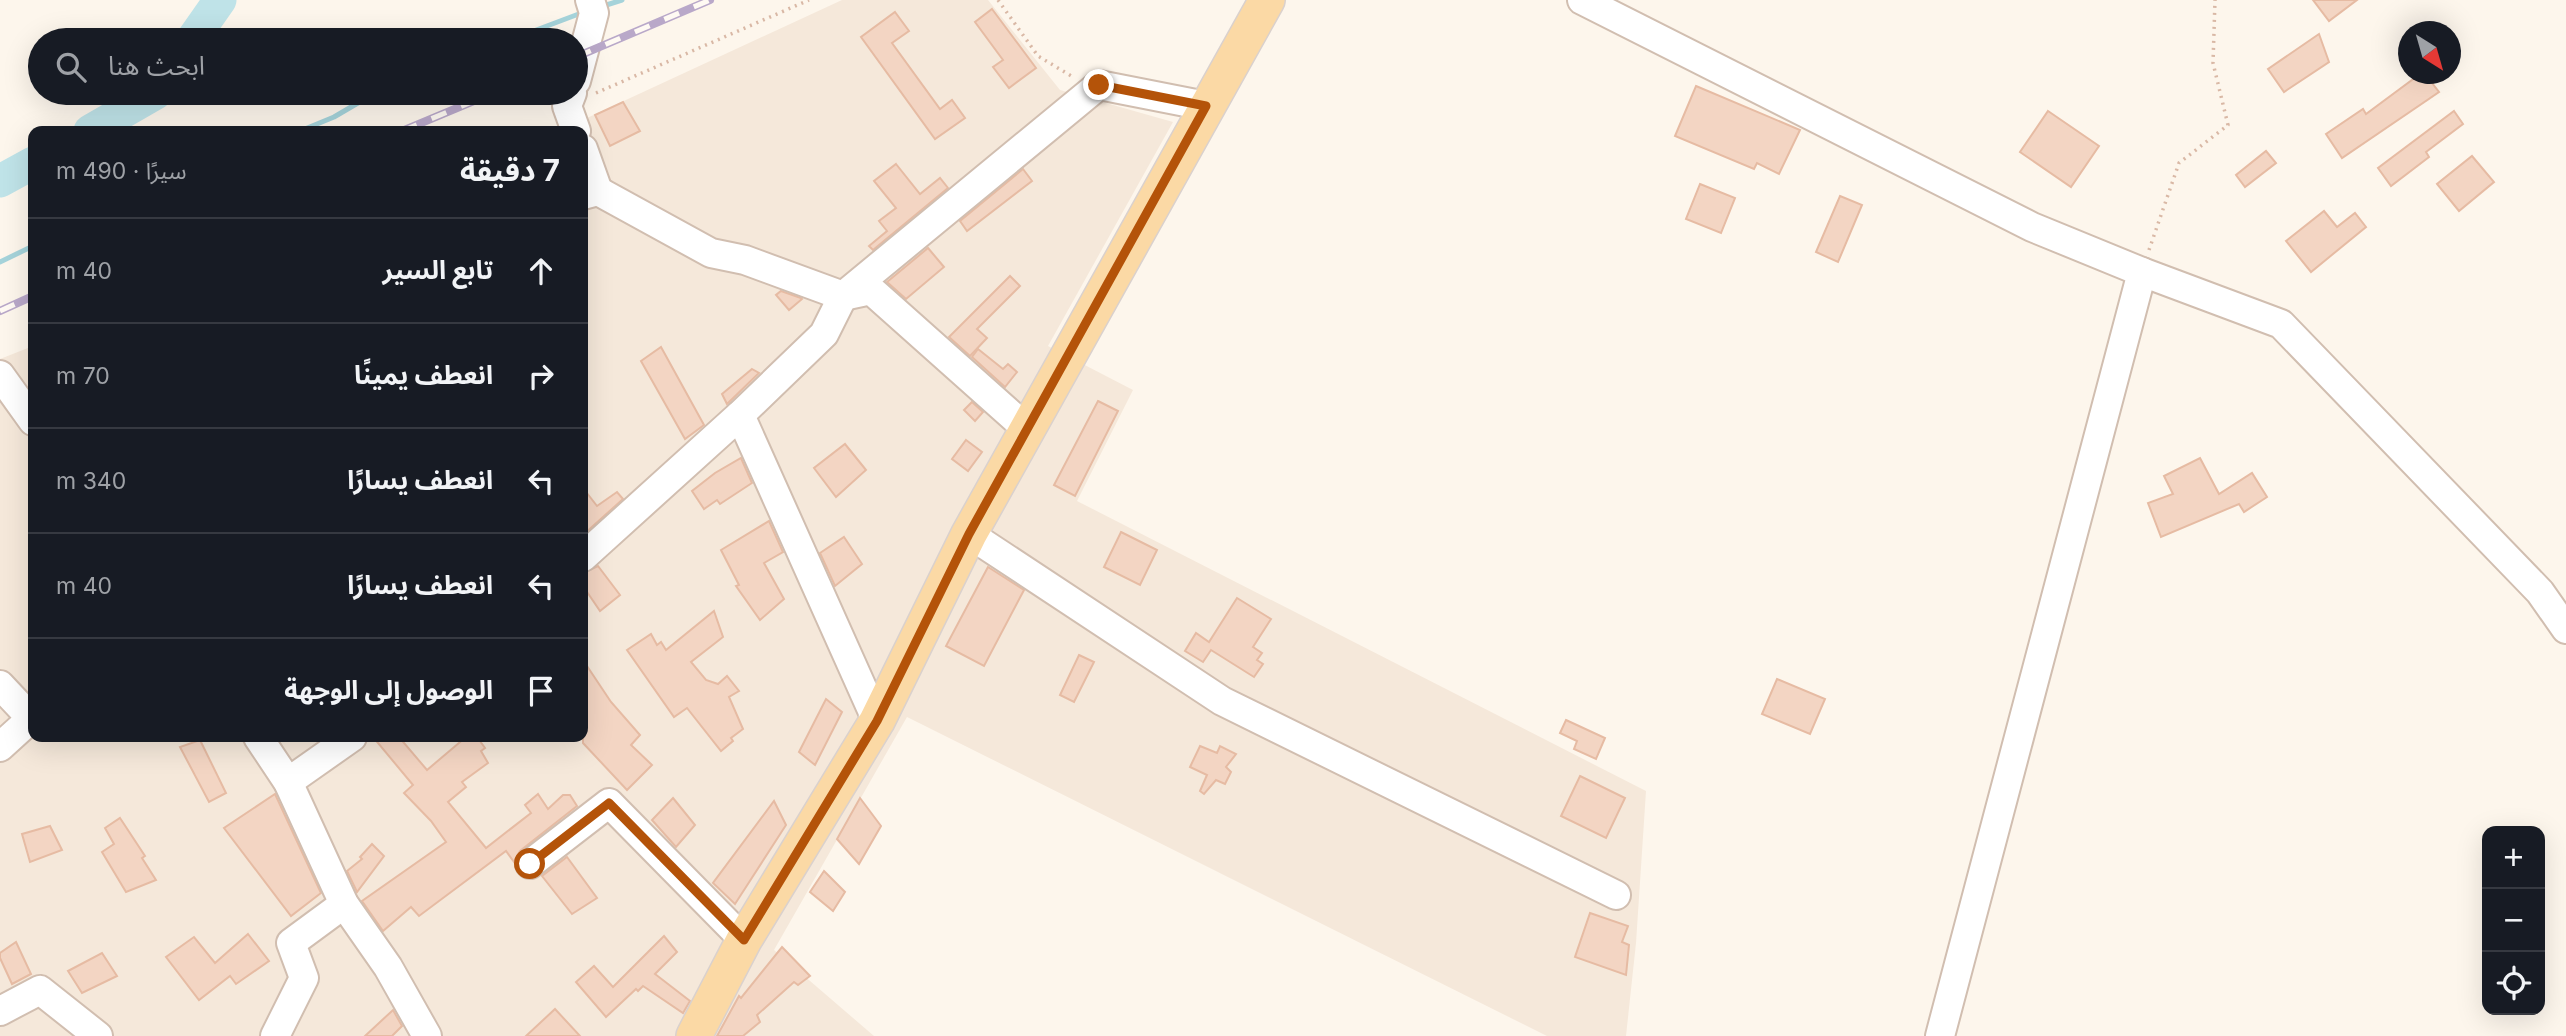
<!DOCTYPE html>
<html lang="ar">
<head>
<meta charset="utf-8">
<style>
  body { margin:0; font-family:Inter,"Noto Sans Arabic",sans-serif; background:#20242c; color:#f1f3f6; direction:rtl }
  .controls { position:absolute; right:21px; bottom:21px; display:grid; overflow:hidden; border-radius:14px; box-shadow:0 7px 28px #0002 }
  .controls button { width:63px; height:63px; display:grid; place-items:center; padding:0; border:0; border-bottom:2px solid #363941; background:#171b24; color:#f1f3f6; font:35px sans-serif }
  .compass { position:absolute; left:2398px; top:21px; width:63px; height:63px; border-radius:50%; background:#171b24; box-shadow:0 7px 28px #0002; rotate:143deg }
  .stop { position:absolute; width:21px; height:21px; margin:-16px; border:5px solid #b45309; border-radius:50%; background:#fff }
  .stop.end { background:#b45309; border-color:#fff; box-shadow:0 2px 7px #0008 }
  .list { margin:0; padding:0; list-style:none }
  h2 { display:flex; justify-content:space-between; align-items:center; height:91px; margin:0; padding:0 28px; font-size:30px }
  h2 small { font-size:23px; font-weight:400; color:#9ea1a6 }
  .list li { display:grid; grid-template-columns:46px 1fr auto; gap:21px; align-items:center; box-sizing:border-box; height:105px; padding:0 28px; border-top:2px solid #363941 }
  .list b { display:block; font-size:26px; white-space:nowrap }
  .list em { font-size:23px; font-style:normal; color:#9ea1a6 }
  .icon { flex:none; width:38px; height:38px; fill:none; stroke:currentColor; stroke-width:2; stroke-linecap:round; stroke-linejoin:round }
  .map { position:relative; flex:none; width:2566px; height:1036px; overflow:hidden; direction:ltr }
  .search { position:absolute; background:#171b24; box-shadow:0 7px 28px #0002; left:28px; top:28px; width:560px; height:77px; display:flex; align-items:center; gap:18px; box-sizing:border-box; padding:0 24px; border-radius:38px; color:#9ea1a6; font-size:26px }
  .panel { position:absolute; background:#171b24; box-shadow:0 7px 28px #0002; left:28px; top:126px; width:560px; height:616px; border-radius:14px; direction:rtl }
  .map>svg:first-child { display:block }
  .residential { fill:#f5e8da }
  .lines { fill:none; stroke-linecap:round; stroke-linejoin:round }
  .stream { stroke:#a5d3da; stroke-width:5 }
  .river { stroke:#bfe3e8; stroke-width:33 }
  .building { fill:#f3d5c3; stroke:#e6bba3; stroke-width:2 }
  .minor-casing { stroke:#d1beb0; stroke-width:32 }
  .major-casing { stroke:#dad1cd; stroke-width:38 }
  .path { stroke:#d9b8a5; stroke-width:3.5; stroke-dasharray:2 5; stroke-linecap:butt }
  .minor { stroke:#fff; stroke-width:28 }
  .major { stroke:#fbd9a5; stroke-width:35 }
  .rail-casing { stroke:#b9a8c9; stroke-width:8 }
  .rail { stroke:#fffaf3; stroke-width:5; stroke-dasharray:16; stroke-linecap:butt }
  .route { stroke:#b45309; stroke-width:9 }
</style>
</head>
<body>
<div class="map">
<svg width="2566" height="1036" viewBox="0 0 2566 1036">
  <rect width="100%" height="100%" fill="#fdf6ec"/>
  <!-- residential -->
  <polygon class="residential" points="842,0 988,0 1060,90 1173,122 1048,346 1133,390 1077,501 1646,791 1636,943 1626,1036 1547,1036 907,717 774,950 874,1036 0,1036 0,359 33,346 33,737 583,737 583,131 559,131"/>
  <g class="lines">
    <!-- stream -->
    <g class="stream">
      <polyline points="600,7 622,0"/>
      <polyline points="501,40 531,32 584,12"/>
      <polyline points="300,131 334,117 375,93"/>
      <polyline points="0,262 33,246"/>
    </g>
    <!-- river -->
    <g class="river">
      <polyline points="192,40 220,0"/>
      <polyline points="90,131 156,93"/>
      <polyline points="0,181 33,163"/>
    </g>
  </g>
  <!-- building -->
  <g class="building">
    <polygon points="2313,0 2357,0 2329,21"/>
    <polygon points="992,9 1036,68 1009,88 993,67 1003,60 975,22"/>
    <polygon points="895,12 909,31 892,43 940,109 952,100 965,118 935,139 861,37"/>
    <polygon points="2319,34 2329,62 2284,92 2268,69"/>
    <polygon points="2420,74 2425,74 2439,92 2342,158 2326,134 2363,109 2366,114"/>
    <polygon points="1696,86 1800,130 1779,174 1757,163 1754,169 1675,136"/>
    <polygon points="623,102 640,131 610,146 595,115"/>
    <polygon points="2048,111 2099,146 2071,187 2020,152"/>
    <polygon points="2454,111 2463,124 2426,152 2429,157 2391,186 2378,168"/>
    <polygon points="2266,151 2276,163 2245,187 2236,175"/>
    <polygon points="2472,156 2494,182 2459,211 2437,184"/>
    <polygon points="896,164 920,194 940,178 948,188 873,250 869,246 887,231 879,221 896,208 874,181"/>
    <polygon points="1023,169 1032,181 967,231 960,221"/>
    <polygon points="1700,184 1735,198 1721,233 1686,219"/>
    <polygon points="1840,196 1862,205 1838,262 1816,252"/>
    <polygon points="2324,211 2337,227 2355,213 2366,227 2311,272 2286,241"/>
    <polygon points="928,248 944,267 906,299 887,282"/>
    <polygon points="1010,276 1020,286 977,329 987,338 970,356 949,337"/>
    <polygon points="781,291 801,298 802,299 789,310 776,295"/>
    <polygon points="661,347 704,425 685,439 641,361"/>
    <polygon points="978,349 1003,369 1008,364 1017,372 1005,387 972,357"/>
    <polygon points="752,369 759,373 727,404 722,394"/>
    <polygon points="1098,401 1118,411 1075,496 1054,485"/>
    <polygon points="972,402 983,412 975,421 964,410"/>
    <polygon points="966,440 982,452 968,471 952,459"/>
    <polygon points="845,444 866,470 836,497 814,468"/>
    <polygon points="741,458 752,483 720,504 717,500 704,509 692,491 715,473"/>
    <polygon points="2200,458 2219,494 2252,473 2267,497 2244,512 2239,504 2161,537 2148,503 2173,494 2164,476"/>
    <polygon points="583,488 597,506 617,492 623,499 583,535"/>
    <polygon points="769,521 783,552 764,563 784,599 760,620 736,586 739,585 721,550"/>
    <polygon points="1121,532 1157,550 1140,585 1104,567"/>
    <polygon points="844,537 862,564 835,586 820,553"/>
    <polygon points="598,566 620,595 600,611 583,586 583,573"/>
    <polygon points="988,567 1024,590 984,666 946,646"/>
    <polygon points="1237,598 1271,619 1253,647 1262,653 1257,660 1263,664 1254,677 1211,650 1203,662 1185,651 1196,633 1209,642"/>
    <polygon points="714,611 723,637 691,662 706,680 718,684 727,676 739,691 729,697 743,729 731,738 733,741 721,751 687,708 674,717 627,650 651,634 657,645 661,642 666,650"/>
    <polygon points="1079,655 1094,662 1074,702 1060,695"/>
    <polygon points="583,660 611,702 640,735 631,745 652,765 627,790 583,743"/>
    <polygon points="1777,679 1825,699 1810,734 1762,714"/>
    <polygon points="826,699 842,712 815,765 799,752"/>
    <polygon points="1566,720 1605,738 1596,759 1574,749 1577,741 1560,733"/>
    <polygon points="373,737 399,737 427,770 466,737 477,737 485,748 481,751 488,763 462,782 466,787 448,802 486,848 531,813 525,805 538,794 548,809 563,795 570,795 577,806 520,851 514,862 506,851 419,916 411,907 383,931 362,901 446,842 431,821 404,793 413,785"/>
    <polygon points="200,740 226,793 209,802 180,747"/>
    <polygon points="1200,746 1217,753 1220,746 1236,754 1226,767 1231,772 1225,784 1216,780 1204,794 1200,791 1207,775 1190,767"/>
    <polygon points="1580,776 1625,798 1606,838 1561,816"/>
    <polygon points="275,794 321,893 291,916 224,828"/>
    <polygon points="673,798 695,825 676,847 652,820"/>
    <polygon points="860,798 881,826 859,864 837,839"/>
    <polygon points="774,801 786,825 735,904 713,883"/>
    <polygon points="120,818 145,856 142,858 156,880 126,892 102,852 114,844 105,828"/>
    <polygon points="50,826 62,850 30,862 22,834"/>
    <polygon points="372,844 384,856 357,892 347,871 362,859 360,857"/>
    <polygon points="567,857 597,898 572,914 542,876"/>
    <polygon points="824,871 845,892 833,911 810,892"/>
    <polygon points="1590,913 1628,926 1622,942 1629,945 1626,975 1575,957"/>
    <polygon points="248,934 269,961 236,984 230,976 199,1000 166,957 194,937 215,963"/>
    <polygon points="664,936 677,952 655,974 690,1001 683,1013 643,986 638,991 636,989 606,1017 576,982 594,966 613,987"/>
    <polygon points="16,942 31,974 12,984 0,958 0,953"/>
    <polygon points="782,947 810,976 798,985 794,982 757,1015 760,1022 743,1036 717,1036 739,996 741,998"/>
    <polygon points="102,953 117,976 82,993 68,971"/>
    <polygon points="555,1009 580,1036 526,1036"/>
    <polygon points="393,1010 402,1026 392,1036 365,1036"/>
  </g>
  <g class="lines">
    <defs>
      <g id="minor">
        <polyline points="1582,0 2032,227 2142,272 2281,324 2540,592 2566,629"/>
        <polyline points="576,81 594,13 590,0"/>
        <polyline points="572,93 567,106 576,131"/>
        <polyline points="583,149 598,191"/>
        <polyline points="583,195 598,191 711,253 745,260 843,296 871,290 1027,429"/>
        <polyline points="0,375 33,421"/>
        <polyline points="740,415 877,721"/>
        <polyline points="969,534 1222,701 1616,895"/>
        <polyline points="583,557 740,415 824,334 843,296 1099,85 1206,106"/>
        <polyline points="0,685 31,718"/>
        <polyline points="258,737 288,782 344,904 388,967 427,1036"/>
        <polyline points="0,747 33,717"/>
        <polyline points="288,782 352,737"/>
        <polyline points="530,864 609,803 744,940"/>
        <polyline points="0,1011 40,990 98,1036"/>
        <polyline points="275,1036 304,978 291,943 344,904"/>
        <polyline points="1940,1036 2142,272"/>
      </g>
      <polyline id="major" points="694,1036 744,940 877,721 969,534 1267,0"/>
    </defs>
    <!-- minor casing -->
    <use href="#minor" class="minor-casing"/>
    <!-- major casing -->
    <use href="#major" class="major-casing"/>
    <!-- path -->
    <g class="path">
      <polyline points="998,0 1038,56 1073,77"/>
      <polyline points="596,93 809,0"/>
      <polyline points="2149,250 2179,163 2228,125 2213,63 2215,0"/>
    </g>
    <!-- minor -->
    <use href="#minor" class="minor"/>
    <!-- major -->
    <use href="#major" class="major"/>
    <defs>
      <g id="rail">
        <polyline points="576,57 710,0"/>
        <polyline points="402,131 493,93"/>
        <polyline points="0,311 33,296"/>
      </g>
    </defs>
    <!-- rail casing -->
    <use href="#rail" class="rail-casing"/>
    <!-- rail -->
    <use href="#rail" class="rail"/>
  </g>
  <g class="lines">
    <!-- route -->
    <polyline class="route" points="530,864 609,803 744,940 877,721 969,534 1206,106 1099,85"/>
  </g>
</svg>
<div class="controls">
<button>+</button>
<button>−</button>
<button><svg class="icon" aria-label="locate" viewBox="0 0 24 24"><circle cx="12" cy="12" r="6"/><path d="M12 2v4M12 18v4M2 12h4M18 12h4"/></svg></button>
</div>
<svg class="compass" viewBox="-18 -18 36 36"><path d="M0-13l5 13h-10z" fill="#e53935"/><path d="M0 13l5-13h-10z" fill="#9ea1a6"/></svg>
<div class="stop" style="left:530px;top:864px"></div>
<div class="stop end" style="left:1099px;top:85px"></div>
<div class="search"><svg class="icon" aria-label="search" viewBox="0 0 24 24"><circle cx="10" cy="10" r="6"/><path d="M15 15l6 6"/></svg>ابحث هنا</div>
<section class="panel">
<h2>7 دقيقة<small>سيرًا · 490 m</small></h2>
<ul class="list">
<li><svg class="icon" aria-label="ahead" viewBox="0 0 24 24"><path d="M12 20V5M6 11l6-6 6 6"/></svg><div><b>تابع السير</b></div><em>40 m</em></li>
<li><svg class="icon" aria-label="right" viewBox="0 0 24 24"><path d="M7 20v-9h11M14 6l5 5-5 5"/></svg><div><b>انعطف يمينًا</b></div><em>70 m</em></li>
<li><svg class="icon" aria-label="left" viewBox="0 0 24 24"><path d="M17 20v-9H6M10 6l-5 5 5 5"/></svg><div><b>انعطف يسارًا</b></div><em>340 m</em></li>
<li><svg class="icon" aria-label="left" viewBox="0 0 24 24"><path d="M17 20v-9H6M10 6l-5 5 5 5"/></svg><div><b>انعطف يسارًا</b></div><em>40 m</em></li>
<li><svg class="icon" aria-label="arrive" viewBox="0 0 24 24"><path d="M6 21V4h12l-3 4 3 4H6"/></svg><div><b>الوصول إلى الوجهة</b></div></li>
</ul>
</section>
</div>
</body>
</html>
